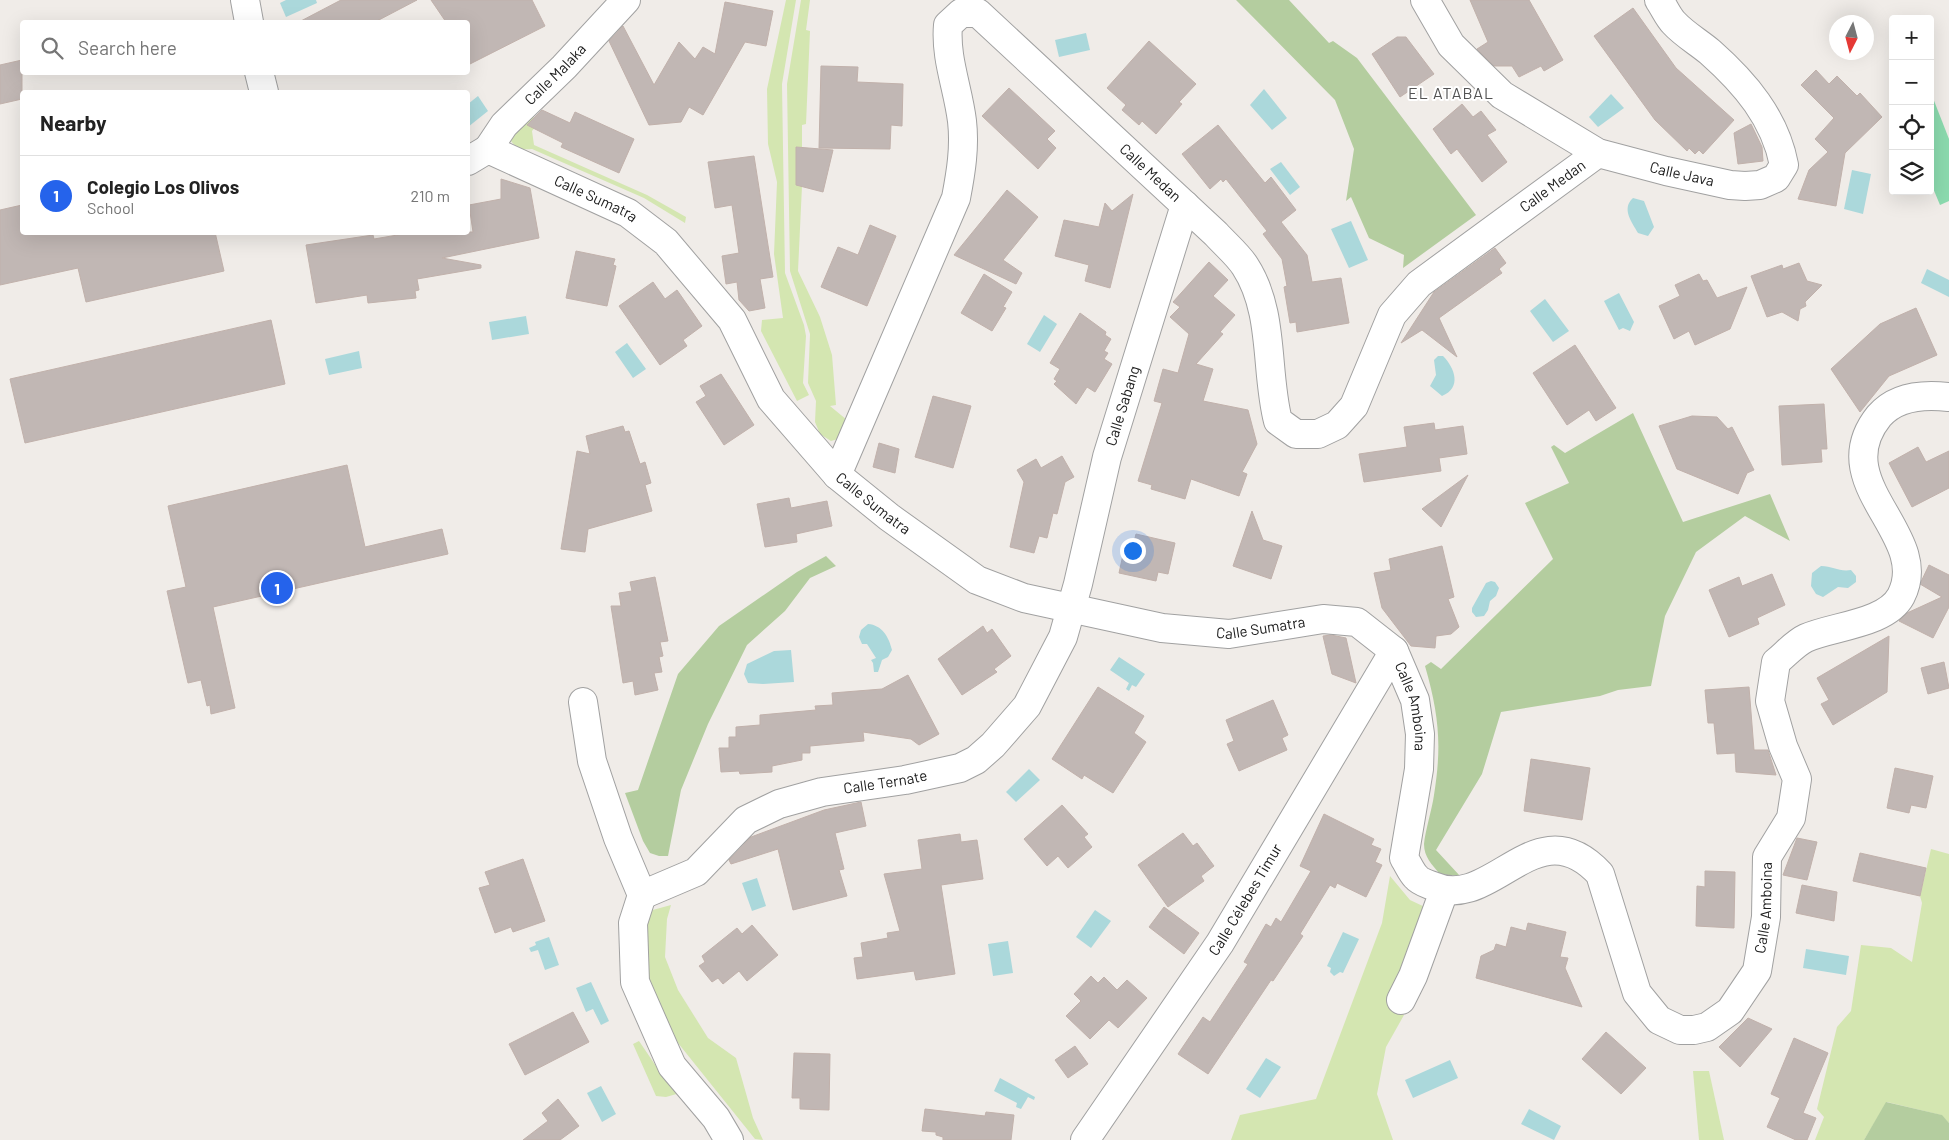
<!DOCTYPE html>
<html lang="en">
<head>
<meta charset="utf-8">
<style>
  body { margin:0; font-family:Barlow,sans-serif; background:#f2f2f2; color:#222 }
  .controls { position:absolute; right:15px; top:15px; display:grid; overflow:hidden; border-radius:5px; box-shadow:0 5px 20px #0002 }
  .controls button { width:45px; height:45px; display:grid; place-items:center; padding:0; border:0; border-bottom:1px solid #e0e0e0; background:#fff; color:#222; font:25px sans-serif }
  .compass { position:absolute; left:1829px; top:15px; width:45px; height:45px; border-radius:50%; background:#fff; box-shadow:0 5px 20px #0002; rotate:186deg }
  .you { position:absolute; left:1132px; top:550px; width:18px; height:18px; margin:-12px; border:4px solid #fff; border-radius:50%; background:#1a73e8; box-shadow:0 0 0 8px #1a73e833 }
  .badge { display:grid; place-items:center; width:32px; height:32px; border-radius:50%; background:#2563eb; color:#fff; font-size:16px; font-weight:700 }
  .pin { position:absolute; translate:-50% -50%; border:2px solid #fff; box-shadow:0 1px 5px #0006 }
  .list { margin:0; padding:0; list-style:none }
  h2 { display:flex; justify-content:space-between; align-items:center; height:65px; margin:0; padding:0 20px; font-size:21px }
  h2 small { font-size:16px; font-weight:400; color:#767676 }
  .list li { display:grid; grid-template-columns:32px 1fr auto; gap:15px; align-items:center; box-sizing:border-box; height:80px; padding:0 20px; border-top:1px solid #e0e0e0 }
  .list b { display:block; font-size:19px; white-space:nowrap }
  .list p { margin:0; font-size:16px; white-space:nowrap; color:#767676 }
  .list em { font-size:16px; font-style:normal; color:#767676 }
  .icon { flex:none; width:28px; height:28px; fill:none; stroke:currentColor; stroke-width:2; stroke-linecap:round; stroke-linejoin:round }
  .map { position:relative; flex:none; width:1949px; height:1140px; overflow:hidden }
  .search { position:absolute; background:#fff; box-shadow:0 5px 20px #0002; left:20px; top:20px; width:450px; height:55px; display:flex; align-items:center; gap:12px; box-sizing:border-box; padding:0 18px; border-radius:5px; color:#767676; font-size:19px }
  .panel { position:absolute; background:#fff; box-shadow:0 5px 20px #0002; left:20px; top:90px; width:450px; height:145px; border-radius:5px }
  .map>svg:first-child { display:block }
  .grass { fill:#d4e6b1 }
  .forest { fill:#b4cd9f }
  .pitch { fill:#8bdaae }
  .water { fill:#abd8db }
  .building { fill:#c1b7b4; stroke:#c1b1ab }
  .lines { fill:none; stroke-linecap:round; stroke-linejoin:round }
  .minor-casing { stroke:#a1a1a1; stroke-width:30 }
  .minor { stroke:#fff; stroke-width:28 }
  .labels { text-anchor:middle; stroke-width:4; stroke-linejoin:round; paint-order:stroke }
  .street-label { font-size:15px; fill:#202020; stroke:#fff }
  .neighbourhood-label { font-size:16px; letter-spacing:1px; fill:#535353; stroke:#fff }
</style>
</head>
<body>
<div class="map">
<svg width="1949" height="1140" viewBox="0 0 1949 1140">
  <rect width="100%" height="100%" fill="#f0ece8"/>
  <!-- grass -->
  <g class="grass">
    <polygon points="786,0 796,0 782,84 785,273 804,325 806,336 803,383 809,395 797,401 761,331 762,320 783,318 774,254 777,182 768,144 767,89"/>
    <polygon points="801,0 810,0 806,30 810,31 806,124 802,125 802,147 796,147 796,164 805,165 799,186 802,186 798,271 820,317 832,355 836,405 830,406 847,420 838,439 831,441 820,434 815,422 816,401 808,383 810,334 790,271 787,84"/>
    <path d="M531 116 540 121 532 131 534 145 647 195 686 217 685 223 644 198 532 149C523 150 517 149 511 141L512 135Z"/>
    <polygon points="1931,849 1949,854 1949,1123 1941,1115 1887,1102 1864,1140 1815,1140 1824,1117 1817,1109 1837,1027 1851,1011 1861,945 1891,948 1912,962 1922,903 1920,896"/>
    <polygon points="1390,876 1410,900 1427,908 1393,1007 1404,1015 1386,1047 1377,1094 1393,1140 1231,1140 1240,1115 1316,1099 1382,923"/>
    <polygon points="671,905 667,919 665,957 678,990 708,1038 736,1058 753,1118 763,1140 755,1139 674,1038 652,1006 642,960 646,920 649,911"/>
    <polygon points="639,1041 658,1069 680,1093 666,1097 656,1096 633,1044"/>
    <polygon points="1693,1071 1709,1071 1724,1140 1699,1140"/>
  </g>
  <!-- forest -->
  <g class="forest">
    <polygon points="1236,0 1289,0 1329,43 1333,41 1357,58 1476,215 1403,268 1404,255 1369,238 1351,197 1346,201 1354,149 1335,100"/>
    <path d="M1633 413 1683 522 1770 494 1790 541 1745 516 1696 552 1665 616 1651 686 1618 690 1600 696 1501 712 1482 774 1436 850 1460 876 1440 874C1432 865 1424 857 1424 844 1425 832 1432 809 1434 795 1442 745 1439 715 1425 666L1431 662 1441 669 1553 559 1525 503 1569 483 1551 447 1554 445 1565 453Z"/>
    <polygon points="826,556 836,566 810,578 785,611 747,645 708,724 681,790 668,856 659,856 650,853 643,841 625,793 638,790 678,674 719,626 797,572"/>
    <polygon points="1886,1102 1942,1115 1949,1123 1949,1140 1864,1140"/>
  </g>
  <!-- pitch -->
  <polygon class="pitch" points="1931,93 1949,139 1949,201 1940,205 1930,181"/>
  <!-- water -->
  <g class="water">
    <polygon points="286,0 316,0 317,3 286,17 280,3"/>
    <polygon points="1086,33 1090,50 1059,57 1055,40"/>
    <polygon points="1264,89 1287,118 1272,130 1250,105"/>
    <polygon points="1611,94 1624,108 1598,127 1589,117"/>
    <polygon points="478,96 488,111 468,127 468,104"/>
    <polygon points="1281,162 1300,187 1290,195 1270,169"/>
    <polygon points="1852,170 1871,174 1863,214 1844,209"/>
    <path d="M1633 198 1644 201 1654 227 1648 236 1638 233C1632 222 1621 209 1633 198Z"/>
    <polygon points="1351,221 1368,260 1349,268 1331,229"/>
    <polygon points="1927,269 1949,280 1949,297 1921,283"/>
    <polygon points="1619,293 1634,322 1630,331 1623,328 1619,330 1604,301"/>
    <polygon points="1545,299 1569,331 1553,342 1530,311"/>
    <polygon points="1044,315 1057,324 1040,352 1027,344"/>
    <polygon points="526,316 529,334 492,340 489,322"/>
    <polygon points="627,343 646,369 633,378 615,352"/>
    <polygon points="359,351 362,368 329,375 325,359"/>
    <path d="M1438 356H1443C1455 368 1462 388 1442 396L1430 386 1436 375 1434 360Z"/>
    <path d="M1821 566C1833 566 1839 572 1851 570L1856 576V582L1848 588 1838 587 1823 597 1816 594 1811 586 1812 573Z"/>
    <polygon points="1491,581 1495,582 1499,588 1496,596 1490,601 1488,610 1484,616 1476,617 1472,612 1472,608 1486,583"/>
    <path d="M868 624C882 625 889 637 892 650L888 657 882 660 878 672H874L873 663 871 660 876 658 867 644H862L859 637 861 630Z"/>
    <polygon points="791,650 794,682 763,684 748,683 744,674 747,664 774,651"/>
    <polygon points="1119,657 1145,674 1136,687 1132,685 1129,691 1126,689 1129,683 1110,670"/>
    <polygon points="1029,769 1040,780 1016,802 1006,792"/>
    <polygon points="757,878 766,906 752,911 742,883"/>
    <polygon points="1095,910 1111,921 1091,948 1076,937"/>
    <polygon points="1343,932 1359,939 1343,973 1340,972 1334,976 1330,972 1331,968 1327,966"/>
    <polygon points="549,937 559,965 545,970 538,950 531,952 529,948 536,945 535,942"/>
    <polygon points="1008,941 1013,973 993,976 988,944"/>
    <polygon points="1806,949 1849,956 1846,975 1803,968"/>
    <polygon points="591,982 609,1021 601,1025 593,1009 586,1012 576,988"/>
    <polygon points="1266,1058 1281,1067 1260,1098 1246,1089"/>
    <polygon points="1450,1060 1458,1078 1413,1098 1405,1080"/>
    <polygon points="1000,1078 1035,1097 1034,1100 1028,1097 1021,1109 1016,1107 1017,1103 994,1091"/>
    <polygon points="601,1086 616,1114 602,1122 587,1093"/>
    <polygon points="1529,1109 1561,1126 1554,1140 1521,1124"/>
  </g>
  <!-- building -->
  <g class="building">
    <polygon points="341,0 417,0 375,22 299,22"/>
    <polygon points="431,0 532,0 545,26 468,65 468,22 446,22"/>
    <polygon points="1470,0 1529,0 1563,60 1544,71 1541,66 1519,77 1512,66 1494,66 1477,49 1488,42"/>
    <polygon points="725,2 773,11 766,46 745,42 703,115 689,107 681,122 649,125 609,41 623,26 654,85 679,42 695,59 703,47 715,54"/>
    <polygon points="1633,8 1676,68 1734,120 1703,154 1699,150 1695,154 1689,148 1687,151 1655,120 1594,36"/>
    <polygon points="1397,37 1406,37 1434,74 1400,97 1372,54"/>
    <polygon points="1149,41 1196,84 1179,102 1182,104 1156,134 1142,121 1139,125 1122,110 1126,105 1107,88"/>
    <polygon points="22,60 22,99 0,104 0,65"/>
    <polygon points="821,66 858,67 857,82 903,84 902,126 891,125 890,149 819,148"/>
    <polygon points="1816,70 1829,84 1837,76 1857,96 1860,93 1882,117 1845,153 1836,206 1798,199 1809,170 1828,152 1815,139 1834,118 1801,85"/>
    <polygon points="1009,88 1055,131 1047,139 1056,148 1038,169 982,116"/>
    <polygon points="1462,104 1473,117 1481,111 1496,130 1487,135 1507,162 1482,182 1457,149 1451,154 1433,129"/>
    <polygon points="542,110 570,123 575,112 634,139 619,173 561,147 563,143 527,125"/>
    <polygon points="1751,124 1762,147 1763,161 1738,164 1734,133"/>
    <polygon points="1218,125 1265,183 1271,177 1296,210 1281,222 1307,255 1312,282 1341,278 1349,323 1297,332 1296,322 1290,323 1284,287 1287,286 1282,259 1263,234 1267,231 1226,179 1223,182 1221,179 1210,189 1182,154"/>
    <polygon points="796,147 833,150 823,192 796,185"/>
    <polygon points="754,156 773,277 760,279 765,308 749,311 739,300 737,282 726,284 722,256 739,253 732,205 715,208 708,162"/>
    <polygon points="501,179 530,188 539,238 442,258 481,265 481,268 417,279 419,290 415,291 416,298 368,303 367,295 316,303 306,245 373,235 374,239 415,232 473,232 469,205 501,199"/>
    <polygon points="1007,190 1038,217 1003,260 1022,273 1016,284 954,255"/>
    <polygon points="1133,194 1110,288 1085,281 1089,265 1055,256 1064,220 1099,227 1105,203 1112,211"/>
    <polygon points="22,205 22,232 215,232 224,271 86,302 78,268 0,285 0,210"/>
    <polygon points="870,225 896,236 867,306 821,287 838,247 858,255"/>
    <polygon points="1495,248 1506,263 1499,269 1502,273 1439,318 1457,357 1422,330 1401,343 1434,292"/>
    <polygon points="576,251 615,259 613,265 616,266 607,306 566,298"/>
    <polygon points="1209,262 1228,280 1213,296 1235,315 1220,332 1223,334 1196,364 1213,369 1203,401 1248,410 1257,444 1242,472 1247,474 1239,496 1191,479 1185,499 1151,489 1152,485 1138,481 1162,403 1154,401 1163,369 1178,373 1189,334 1170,317 1180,307 1173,302"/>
    <polygon points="1799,263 1807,281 1822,285 1805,302 1806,306 1800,309 1798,321 1782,312 1767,317 1751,276 1782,265 1783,269"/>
    <polygon points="984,274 1012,292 1003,307 1006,308 992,331 961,313"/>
    <polygon points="1699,274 1703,281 1707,280 1717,298 1747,287 1730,329 1695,345 1689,331 1674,339 1659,306 1680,296 1675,285"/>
    <polygon points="653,282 665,299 677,290 702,326 683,340 687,346 660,365 619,306"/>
    <polygon points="1916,308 1937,355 1889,376 1860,412 1831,369 1880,324"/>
    <polygon points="1080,313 1106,332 1105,335 1111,339 1104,351 1108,353 1104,359 1112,364 1095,392 1087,387 1076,404 1054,384 1057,381 1054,379 1060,369 1050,363"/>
    <polygon points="271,320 285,384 25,443 10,379"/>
    <polygon points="1575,345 1616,408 1596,421 1589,410 1567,425 1533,373"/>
    <polygon points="721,374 754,425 724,445 696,402 706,396 700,386"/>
    <polygon points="933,396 971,406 953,468 915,457"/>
    <polygon points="1824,404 1827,449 1821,449 1822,462 1782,465 1779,406"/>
    <polygon points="1692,416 1717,417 1728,429 1732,427 1754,470 1747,473 1738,494 1677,469 1659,426"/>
    <polygon points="1434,423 1435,430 1463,426 1467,454 1439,458 1441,471 1364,482 1359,454 1407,447 1404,427"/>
    <polygon points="623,426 625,432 629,431 640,464 645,462 651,483 645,485 652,511 588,529 585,552 561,549 577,451 590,454 586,436"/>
    <polygon points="879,443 899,449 895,473 873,467"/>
    <polygon points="1918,447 1926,462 1949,451 1949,488 1912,507 1889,463"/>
    <polygon points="1062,456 1074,477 1065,482 1057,514 1053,513 1047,538 1039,536 1034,553 1010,547 1024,482 1017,470 1036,459 1041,468"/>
    <polygon points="347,465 365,547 442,529 448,554 213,607 235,708 211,714 210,705 207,706 201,680 188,683 167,591 186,587 168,506"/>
    <polygon points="1468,475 1441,527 1422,509"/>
    <polygon points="789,498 791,508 827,501 832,526 796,534 797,542 765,547 757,504"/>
    <polygon points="1252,511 1263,540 1282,546 1271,579 1233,566"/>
    <polygon points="1136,534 1175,543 1168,574 1158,572 1156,581 1119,573 1126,541 1134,542"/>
    <polygon points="1442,546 1454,597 1448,599 1459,627 1451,634 1436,636 1435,648 1411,646 1382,608 1374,573 1391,570 1389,559"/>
    <polygon points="1929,565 1949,575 1949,607 1933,638 1899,621 1907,613 1942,597 1920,584"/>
    <polygon points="1772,574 1785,605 1757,618 1759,624 1729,637 1709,590 1739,577 1742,586"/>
    <polygon points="655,577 668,641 660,642 663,656 659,657 662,672 654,673 658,690 635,695 633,681 623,683 611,606 621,606 619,593 632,591 630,582"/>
    <polygon points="983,626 987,633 992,629 1011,656 994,669 997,672 962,695 938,659"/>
    <polygon points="1331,635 1346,638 1356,683 1332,674 1323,636"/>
    <polygon points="1889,636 1887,692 1833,725 1821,704 1829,700 1817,678"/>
    <polygon points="1944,662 1949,688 1928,694 1921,668"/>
    <polygon points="908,675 939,734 919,745 911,739 863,732 864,741 810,746 810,753 802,753 802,760 772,766 772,772 740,774 739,771 721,772 719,748 729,748 729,737 736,737 736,727 760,725 760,715 816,710 815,706 833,705 832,693 882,689"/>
    <polygon points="1098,687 1144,716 1134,733 1146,742 1113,793 1084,775 1082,779 1052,759"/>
    <polygon points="1749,687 1754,750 1768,750 1776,775 1736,772 1735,753 1717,754 1714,723 1708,723 1705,690"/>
    <polygon points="1273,700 1288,735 1282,738 1287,750 1239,771 1227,744 1234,741 1226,720"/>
    <polygon points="1531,759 1590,768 1582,820 1524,811"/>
    <polygon points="1895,768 1933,776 1926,808 1911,805 1909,813 1887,808"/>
    <polygon points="861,802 866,826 835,833 844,869 839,870 847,896 793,910 778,849 731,864 729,860 751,837 824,810"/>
    <polygon points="1062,805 1088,834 1084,837 1092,847 1068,868 1058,856 1047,866 1024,839"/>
    <polygon points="1324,814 1374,839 1371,845 1381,849 1375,862 1382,865 1366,897 1337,883 1335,888 1330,885 1300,934 1303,936 1273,981 1271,980 1208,1074 1178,1054 1203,1017 1210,1022 1248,964 1244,962 1266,924 1271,927 1276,918 1281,922 1311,871 1300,866"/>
    <polygon points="1183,833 1193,846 1197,843 1214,866 1201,876 1204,881 1168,907 1138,865"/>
    <polygon points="960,834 961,842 977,840 983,879 941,885 955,974 916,980 914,971 857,979 854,958 863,957 861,943 888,938 887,933 900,931 884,874 922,869 918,840"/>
    <polygon points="1797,838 1817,842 1807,880 1783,875"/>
    <polygon points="1860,853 1926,868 1920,896 1853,881"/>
    <polygon points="523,859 545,921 513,932 511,927 495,933 479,888 490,885 485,872"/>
    <polygon points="1705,871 1735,872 1734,928 1696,926 1697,886 1705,887"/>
    <polygon points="1802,885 1837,892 1834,921 1796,913"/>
    <polygon points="1164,907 1199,933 1184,954 1149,927"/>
    <polygon points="1528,923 1566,932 1560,957 1568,958 1565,968 1582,1007 1476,978 1481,956 1494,950 1496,944 1506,947 1511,927 1526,931"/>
    <polygon points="752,925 778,955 747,981 739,971 723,984 718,978 712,982 699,966 705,962 702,956 737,928 742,934"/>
    <polygon points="1091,976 1098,983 1104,977 1117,990 1127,980 1147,998 1118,1028 1109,1020 1090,1039 1066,1016 1081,1001 1074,994"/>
    <polygon points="573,1012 589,1042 525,1075 509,1044"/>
    <polygon points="1748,1018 1772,1029 1740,1067 1719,1047"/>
    <polygon points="1606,1032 1646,1068 1621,1094 1582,1059"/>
    <polygon points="1794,1038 1828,1053 1803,1113 1816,1118 1807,1140 1796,1140 1767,1127 1780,1098 1771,1094"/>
    <polygon points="1075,1046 1088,1064 1068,1078 1055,1060"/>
    <polygon points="794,1053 830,1054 829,1110 800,1109 800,1098 792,1098"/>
    <polygon points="558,1099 579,1126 560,1140 523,1140 548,1121 542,1113"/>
    <polygon points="925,1109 985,1116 986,1112 1014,1115 1011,1140 943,1140 943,1137 936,1135 936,1132 922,1131"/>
  </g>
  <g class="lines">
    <defs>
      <g id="minor">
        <polyline points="245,0 249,22"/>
        <path id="s1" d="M1425 0 1451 45 1502 95 1598 153 1666 171 1730 185 1745 186 1760 185 1776 178 1784 165C1775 118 1745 83 1710 52 1698 42 1684 34 1674 23 1668 17 1664 7 1659 0"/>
        <polyline points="259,72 264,92"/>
        <path id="s2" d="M488 149 504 125 564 67 626 0"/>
        <path id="s3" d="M468 161 488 149 628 213 666 242 732 320 771 399 837 475 889 517 977 580 1024 598 1162 628 1229 634 1323 619 1357 622 1394 651 1415 700 1420 734 1419 769 1404 858C1408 864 1411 872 1416 877 1420 882 1428 884 1433 886 1492 913 1536 805 1600 874L1637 993 1659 1020 1680 1030H1694L1707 1027 1730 1011 1757 971 1766 917 1767 857 1791 818 1797 779 1783 746 1770 701 1776 662C1785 655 1795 643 1806 638 1833 626 1886 624 1901 596 1933 534 1824 484 1879 416 1896 396 1924 394 1949 397"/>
        <path id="s4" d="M837 475 956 198C961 172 965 147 962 121 958 88 945 58 948 25L961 13H978L1216 234C1226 245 1238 255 1245 266 1275 312 1265 371 1278 421L1296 434H1318L1337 425 1354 406 1392 315 1419 284 1598 153"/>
        <path id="s5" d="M583 702 592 761 618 838 642 895 696 872 746 820 779 804 822 792 905 780 960 768 976 760 993 745 1027 706 1063 637 1078 584 1107 457 1185 205"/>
        <polyline points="642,895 633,923 635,982 672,1066 716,1118 729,1140"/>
        <polyline points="1401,1000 1413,976 1444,891"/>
        <path id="s6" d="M1085 1140 1220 943 1394 651"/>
      </g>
    </defs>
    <!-- minor casing -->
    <use href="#minor" class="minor-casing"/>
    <!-- minor -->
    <use href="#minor" class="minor"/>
  </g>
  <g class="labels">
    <!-- street labels -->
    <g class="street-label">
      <text dy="5" stroke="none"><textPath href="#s2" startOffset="101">Calle Malaka</textPath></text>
      <text dy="5" stroke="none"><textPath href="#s4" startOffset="746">Calle Medan</textPath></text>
      <text dy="5" stroke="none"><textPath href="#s1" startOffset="322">Calle Java</textPath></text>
      <text dy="5" stroke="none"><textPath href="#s4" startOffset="1435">Calle Medan</textPath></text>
      <text dy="5" stroke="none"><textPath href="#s3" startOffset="142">Calle Sumatra</textPath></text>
      <text dy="5" stroke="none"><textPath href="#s5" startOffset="964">Calle Sabang</textPath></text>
      <text dy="5" stroke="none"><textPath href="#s3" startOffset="562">Calle Sumatra</textPath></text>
      <text dy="5" stroke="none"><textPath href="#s3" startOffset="982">Calle Sumatra</textPath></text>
      <text dy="5" stroke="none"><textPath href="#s3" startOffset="1185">Calle Amboina</textPath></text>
      <text dy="5" stroke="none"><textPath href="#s5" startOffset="479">Calle Ternate</textPath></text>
      <text dy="5" stroke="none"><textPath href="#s6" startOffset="289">Calle Célebes Timur</textPath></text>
      <text dy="5" stroke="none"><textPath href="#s3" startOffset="1915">Calle Amboina</textPath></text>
    </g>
    <!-- neighbourhood labels -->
    <g class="neighbourhood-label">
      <text x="1451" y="99">EL ATABAL</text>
    </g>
  </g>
</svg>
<div class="controls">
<button>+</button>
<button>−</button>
<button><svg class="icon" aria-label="locate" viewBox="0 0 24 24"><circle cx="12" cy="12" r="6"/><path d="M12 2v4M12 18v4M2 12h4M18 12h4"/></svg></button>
<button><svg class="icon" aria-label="layers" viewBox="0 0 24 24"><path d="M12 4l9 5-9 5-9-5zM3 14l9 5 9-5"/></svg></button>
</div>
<svg class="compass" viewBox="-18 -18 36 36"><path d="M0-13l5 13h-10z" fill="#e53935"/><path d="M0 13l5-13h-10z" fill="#767676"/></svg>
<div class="you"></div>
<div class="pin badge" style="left:277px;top:588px">1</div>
<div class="search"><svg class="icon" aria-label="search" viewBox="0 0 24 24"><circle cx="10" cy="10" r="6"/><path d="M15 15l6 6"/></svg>Search here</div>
<section class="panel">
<h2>Nearby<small></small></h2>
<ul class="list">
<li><span class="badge">1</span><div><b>Colegio Los Olivos</b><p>School</p></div><em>210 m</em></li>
</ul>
</section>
</div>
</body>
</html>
